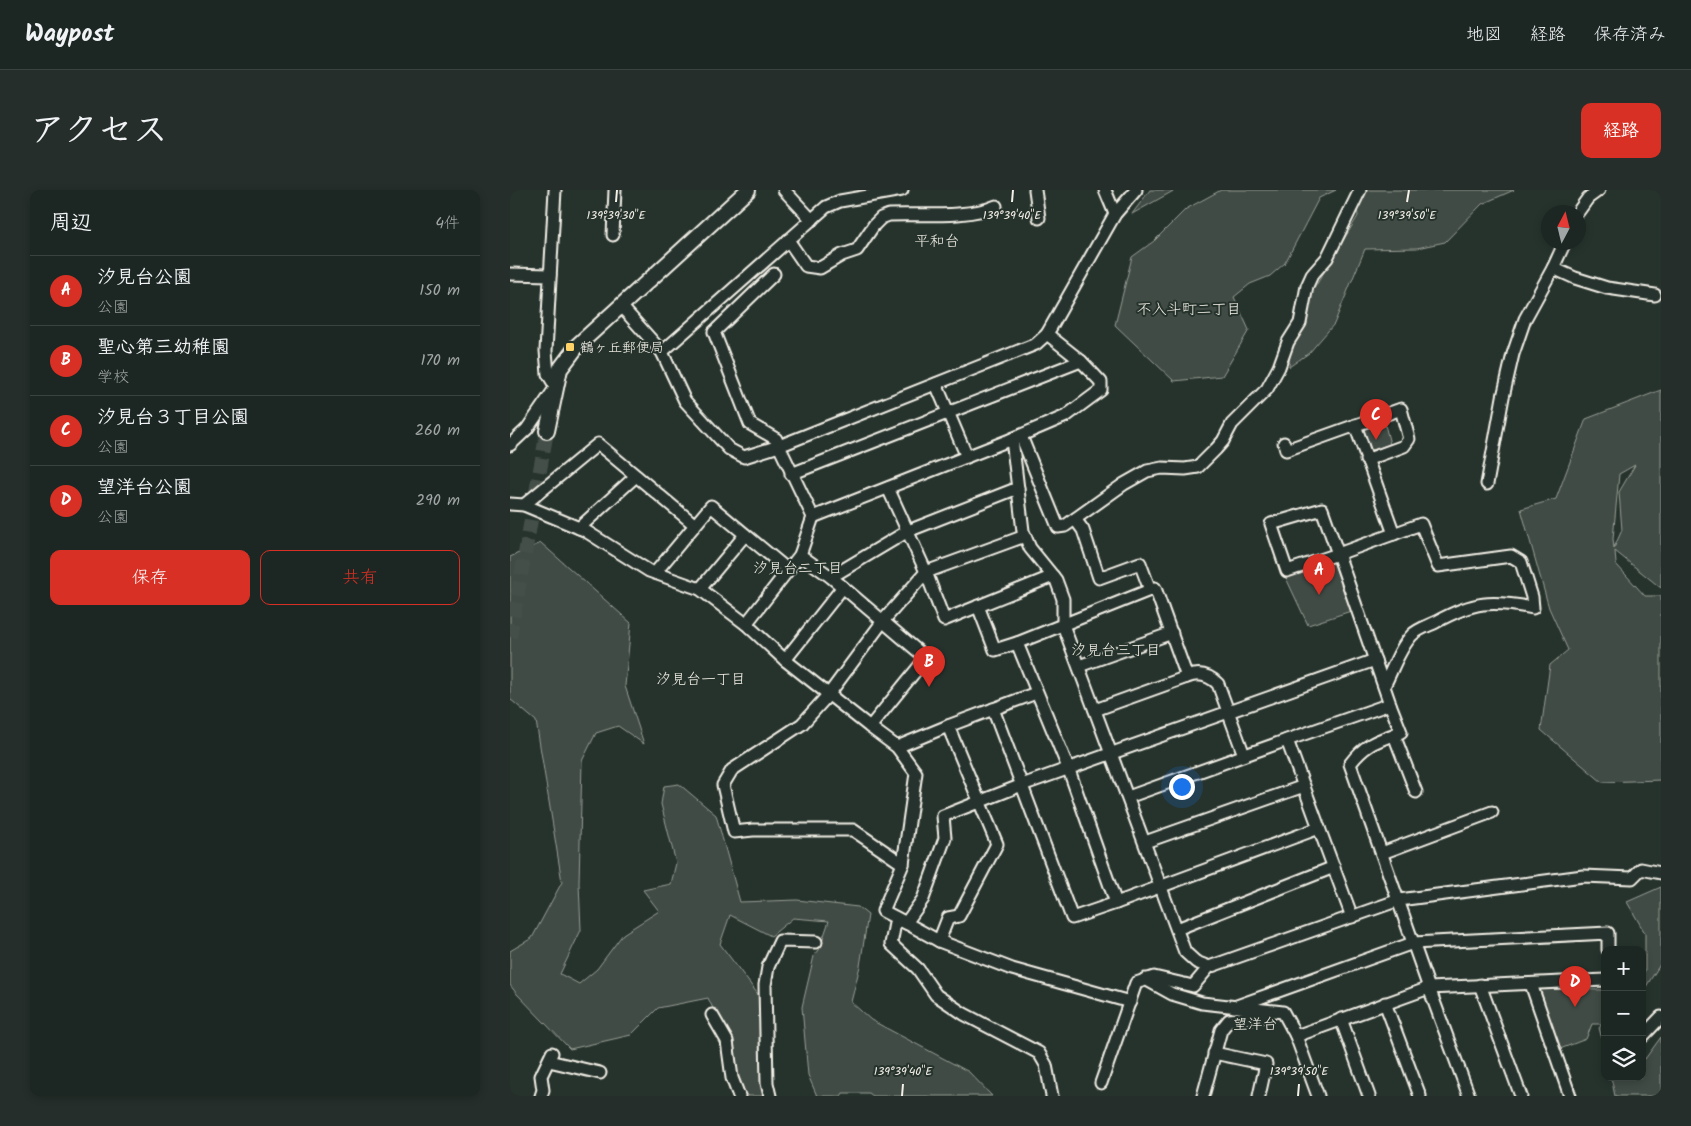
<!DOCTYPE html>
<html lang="ja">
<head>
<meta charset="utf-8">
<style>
  body { margin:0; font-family:Kalam,"Klee One",sans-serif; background:#252e2a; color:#f1f3f6 }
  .controls { position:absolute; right:15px; bottom:15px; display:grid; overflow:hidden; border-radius:10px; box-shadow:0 2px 8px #0003 }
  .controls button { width:45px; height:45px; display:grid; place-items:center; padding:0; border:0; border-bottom:1px solid #3a4340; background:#1c2622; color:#f1f3f6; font:25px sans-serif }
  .compass { position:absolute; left:1031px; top:15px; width:45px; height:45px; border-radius:50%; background:#1c2622; box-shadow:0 2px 8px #0003; rotate:7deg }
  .you { position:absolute; left:671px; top:596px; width:18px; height:18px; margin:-12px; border:4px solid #fff; border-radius:50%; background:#1a73e8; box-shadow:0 0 0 8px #1a73e833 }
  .badge { display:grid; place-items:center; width:32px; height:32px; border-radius:50%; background:#d93025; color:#fff; font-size:16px; font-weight:700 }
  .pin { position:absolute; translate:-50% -41px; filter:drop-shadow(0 1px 2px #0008) }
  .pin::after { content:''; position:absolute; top:26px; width:18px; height:15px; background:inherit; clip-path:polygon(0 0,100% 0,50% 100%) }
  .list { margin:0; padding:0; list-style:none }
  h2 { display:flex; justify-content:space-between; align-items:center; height:65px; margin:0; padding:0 20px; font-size:21px }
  h2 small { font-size:16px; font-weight:400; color:#a0a5a5 }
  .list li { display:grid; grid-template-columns:32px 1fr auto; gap:15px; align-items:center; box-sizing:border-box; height:70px; padding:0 20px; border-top:1px solid #3a4340 }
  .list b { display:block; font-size:19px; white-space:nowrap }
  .list p { margin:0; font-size:16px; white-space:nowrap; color:#a0a5a5 }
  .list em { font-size:16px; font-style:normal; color:#a0a5a5 }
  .actions { display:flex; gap:10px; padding:15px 20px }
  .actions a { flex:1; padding:11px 0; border:1px solid #d93025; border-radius:10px; text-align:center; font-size:18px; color:#d93025 }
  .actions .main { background:#d93025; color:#fff }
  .icon { flex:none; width:28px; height:28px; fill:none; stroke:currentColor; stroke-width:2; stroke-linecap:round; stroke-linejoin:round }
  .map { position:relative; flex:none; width:1151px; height:906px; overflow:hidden; border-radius:10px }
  header { display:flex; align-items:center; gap:30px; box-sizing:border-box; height:70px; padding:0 25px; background:#1c2622; border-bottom:1px solid #3a4340 }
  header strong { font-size:24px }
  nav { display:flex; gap:28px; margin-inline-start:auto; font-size:18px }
  .intro { display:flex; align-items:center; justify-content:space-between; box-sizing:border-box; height:120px; padding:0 30px }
  h1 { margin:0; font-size:35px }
  .button { padding:12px 22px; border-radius:10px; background:#d93025; color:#fff; font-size:18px; font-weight:700 }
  main { display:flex; gap:30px; padding:0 30px }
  aside { flex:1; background:#1c2622; border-radius:10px; box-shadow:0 2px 8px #0003 }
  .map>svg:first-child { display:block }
  .green { fill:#414b45; stroke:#9a9e96; fill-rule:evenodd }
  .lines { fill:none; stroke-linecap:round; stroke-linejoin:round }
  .tertiary-tunnel { stroke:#455049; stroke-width:14; stroke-dasharray:14 7; stroke-linecap:butt }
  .minor-casing { stroke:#f4f1e8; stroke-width:15 }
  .tertiary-casing { stroke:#f4f1e8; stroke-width:18 }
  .minor { stroke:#26332d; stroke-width:11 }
  .tertiary { stroke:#26332d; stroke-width:14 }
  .ticks { fill:none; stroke:#f4f1e8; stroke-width:2 }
  .poi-dot { fill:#ffd166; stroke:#26332d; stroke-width:2 }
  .labels { text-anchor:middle; stroke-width:4; stroke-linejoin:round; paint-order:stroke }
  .poi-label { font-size:14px; fill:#f4f1e8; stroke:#26332d; text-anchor:start }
  .neighbourhood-label { font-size:15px; fill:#f4f1e8; stroke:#26332d }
  .ticks-label { font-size:12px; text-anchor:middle; fill:#f4f1e8; stroke:#26332d; stroke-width:4; stroke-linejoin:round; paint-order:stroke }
</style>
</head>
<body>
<header>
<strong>Waypost</strong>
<nav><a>地図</a><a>経路</a><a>保存済み</a></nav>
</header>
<div class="intro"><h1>アクセス</h1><a class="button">経路</a></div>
<main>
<aside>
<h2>周辺<small>4件</small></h2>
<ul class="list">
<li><span class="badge">A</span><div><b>汐見台公園</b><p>公園</p></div><em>150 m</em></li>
<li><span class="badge">B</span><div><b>聖心第三幼稚園</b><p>学校</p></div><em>170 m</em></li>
<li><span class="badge">C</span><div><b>汐見台３丁目公園</b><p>公園</p></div><em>260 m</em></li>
<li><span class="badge">D</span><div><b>望洋台公園</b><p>公園</p></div><em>290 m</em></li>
</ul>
<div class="actions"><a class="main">保存</a><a>共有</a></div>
</aside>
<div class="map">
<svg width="1151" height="906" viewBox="0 0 1151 906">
  <rect width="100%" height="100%" fill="#26332d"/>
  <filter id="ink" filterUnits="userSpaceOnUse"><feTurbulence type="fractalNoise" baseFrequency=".02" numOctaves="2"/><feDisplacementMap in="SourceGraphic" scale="10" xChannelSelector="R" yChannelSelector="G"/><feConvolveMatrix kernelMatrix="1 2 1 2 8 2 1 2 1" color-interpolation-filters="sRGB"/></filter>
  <g filter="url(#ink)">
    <!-- green -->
    <g class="green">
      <polygon points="640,0 665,0 622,24"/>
      <polygon points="711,0 826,0 809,8 775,73 760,86 740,94 724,107 739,140 712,186 664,191 605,135 622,67 644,51 676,19"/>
      <polygon points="845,0 1004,0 972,14 935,52 907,58 855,59 824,134 799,163 779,177 782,135 848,26"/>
      <path d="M1151 200V398L1105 361 1106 374 1135 406H1151V590L1092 592 1031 540 1040 475 1058 460 1039 418 1011 319 1046 309 1076 229ZM1125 275 1109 302 1112 340 1104 358 1103 349 1109 284Z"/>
      <polygon points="874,231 880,254 857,262 850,239"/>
      <polygon points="31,353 121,433 115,496 134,554 108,536 86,543 72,571 69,693 71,740 50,784 69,794 87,779 113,744 149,721 133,700 161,694 166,673 151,614 154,596 169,594 206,625 230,712 287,710 348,717 358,725 350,776 341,812 361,830 459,882 482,906 363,906 359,903 333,903 331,906 307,906 298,885 292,817 304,766 309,760 319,731 283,728 261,746 220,725 210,754 250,807 255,906 238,906 229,899 221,856 198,808 148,818 121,845 60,859 7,804 0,795 0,761 22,748 52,692 26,531 0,509 0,367"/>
      <polygon points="823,371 841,421 798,435 776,388"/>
      <polygon points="1151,697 1151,773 1132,803 1132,784 1135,781 1135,743 1117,712"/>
      <polygon points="1028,799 1095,800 1095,861 1089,838 1092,834 1082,834 1076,849 1050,859"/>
      <polygon points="1151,847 1151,906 1105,906 1101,887 1132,887 1132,865 1135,869"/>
    </g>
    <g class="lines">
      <!-- tertiary-tunnel -->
      <polyline class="tertiary-tunnel" points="0,447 37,241"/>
      <defs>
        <g id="minor">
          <polyline points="274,0 302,30"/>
          <polyline points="525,0 529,28"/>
          <polyline points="595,0 605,24"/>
          <polyline points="1068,22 1078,8 1089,0"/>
          <polyline points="103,45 105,0"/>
          <path d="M278 50 296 76 310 78 332 65 347 60 364 35 371 28 379 25C410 24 459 28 486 16"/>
          <polyline points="1043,78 1065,88 1097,98 1145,105"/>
          <polyline points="0,84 40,85"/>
          <polyline points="111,116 152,162 175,211 219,259 234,267 269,256 303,327 502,249 556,226 591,200 591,192 571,171 537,144 526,154 269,256 266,249 240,234 204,142 264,84"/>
          <polyline points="537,144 605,24 626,0"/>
          <polyline points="152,162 316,17 330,11 392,0"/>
          <polyline points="426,194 457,267"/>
          <polyline points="845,235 884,344"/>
          <polyline points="511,246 548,337 555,336 614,294 637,281 652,278 675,279 688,277 706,259 713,251 722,234 757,199 769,177 778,152 790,133 797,96 802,85 817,68 850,0"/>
          <polyline points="502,249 513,341 520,358 546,390 553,409 553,435 675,762 686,772 699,777 889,710 1073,686 1122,688 1131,679 1151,683"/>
          <polyline points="774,253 776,260 891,219 899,249 894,256 856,270"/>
          <polyline points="0,255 17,239 46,197 38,184 36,161 45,0"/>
          <polyline points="281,284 571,171"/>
          <polyline points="977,294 993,207 1003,164 1015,129 1043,78 1055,52"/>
          <polyline points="378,298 416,382 515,346"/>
          <polyline points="0,314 14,315 74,340 139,381 190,399 236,434"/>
          <polyline points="14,315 88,254 185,335"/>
          <polygon points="812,319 828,364 777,381 761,334"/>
          <polyline points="303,327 290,365 236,434 275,470 360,537 416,468 321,387 398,341 508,298"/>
          <polyline points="565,329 573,340 589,388 630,373 640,400"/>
          <polyline points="69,338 126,286"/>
          <polyline points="290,365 321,387"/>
          <polyline points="145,383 201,316 278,380"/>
          <polyline points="190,399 235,345"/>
          <polyline points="468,416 485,460 507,453"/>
          <polyline points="275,470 333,397"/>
          <polyline points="569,476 662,443"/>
          <path d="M677 487C689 482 699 485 708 494L734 565"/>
          <path d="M880 514 891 542C867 551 856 553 840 574L919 798 959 906"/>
          <polyline points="483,519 562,728 606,713"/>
          <polyline points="585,520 677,487 645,398 507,453 559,580 606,713 809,638 777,550 618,607"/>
          <polyline points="360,537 387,557 406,583 393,674 373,721 396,733 413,709 435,648 433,626 512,595 865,470"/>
          <polyline points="884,545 906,602"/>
          <path d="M777 550 880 514 828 364 911 334 928 376 1001 366 1011 372 1022 407 1023 418C981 410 964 411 926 432 918 436 908 439 902 445 889 459 883 479 874 496"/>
          <polyline points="387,557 438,536 526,503"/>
          <polyline points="809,638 842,727"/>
          <polyline points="635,652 794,596"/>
          <polyline points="872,663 982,622"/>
          <polyline points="393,674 343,640 243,640 224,642 213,595 222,580 292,534 319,504 373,431 416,382 434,430 543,386"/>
          <polyline points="386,728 381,754 408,779 426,805 454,824 529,863 536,875 542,906"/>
          <polyline points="396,733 429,751 502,779 620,812"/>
          <polyline points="667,739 824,677"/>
          <polyline points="429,751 438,728 449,726 487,654 438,536"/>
          <polyline points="635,789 662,804 692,813 773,822 786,846"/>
          <polyline points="1021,794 1060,906"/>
          <polyline points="970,795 1011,906"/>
          <polyline points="875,813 910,906"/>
          <polyline points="724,817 903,753 1098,743 1098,760"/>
          <polyline points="202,825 217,851 222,888 229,906"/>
          <polyline points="831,829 859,906"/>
          <polyline points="1132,847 1151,827"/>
          <polyline points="704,863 756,874 749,906"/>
          <polyline points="39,871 90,883"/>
          <polyline points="591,893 626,793 644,787 683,796 699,777"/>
          <polyline points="31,906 33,900 31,886 42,863"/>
          <polyline points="260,906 257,893 255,795 258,777 270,751 306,752"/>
          <polyline points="693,906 711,840 719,830 758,826"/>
          <polyline points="808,906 786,846 919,798 1095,790"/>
        </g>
        <polyline id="tertiary" points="37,241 50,179 68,155 238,0"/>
      </defs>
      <!-- minor casing -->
      <use href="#minor" class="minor-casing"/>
      <!-- tertiary casing -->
      <use href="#tertiary" class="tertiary-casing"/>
      <!-- minor -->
      <use href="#minor" class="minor"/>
      <!-- tertiary -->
      <use href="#tertiary" class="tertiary"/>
    </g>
  </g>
  <!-- ticks -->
  <path class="ticks" d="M106 12 107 0M502 12 503 0M897 12 899 0M392 906 393 894M788 906 789 894"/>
  <!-- markers -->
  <rect class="poi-dot" x="55" y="152" width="10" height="10" rx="2.5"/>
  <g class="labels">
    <!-- poi labels -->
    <g class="poi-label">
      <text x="70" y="162">鶴ヶ丘郵便局</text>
    </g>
    <!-- neighbourhood labels -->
    <g class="neighbourhood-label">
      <text x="427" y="56">平和台</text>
      <text x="679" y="124">不入斗町二丁目</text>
      <text x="288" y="383">汐見台二丁目</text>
      <text x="606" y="465">汐見台三丁目</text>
      <text x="191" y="494">汐見台一丁目</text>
      <text x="745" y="839">望洋台</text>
    </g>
  </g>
  <g class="ticks-label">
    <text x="106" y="29">139°39'30"E</text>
    <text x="502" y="29">139°39'40"E</text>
    <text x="897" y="29">139°39'50"E</text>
    <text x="393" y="885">139°39'40"E</text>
    <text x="789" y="885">139°39'50"E</text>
  </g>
</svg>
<div class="controls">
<button>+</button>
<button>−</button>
<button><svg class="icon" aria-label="layers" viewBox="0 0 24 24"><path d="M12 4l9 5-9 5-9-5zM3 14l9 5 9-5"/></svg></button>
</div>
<svg class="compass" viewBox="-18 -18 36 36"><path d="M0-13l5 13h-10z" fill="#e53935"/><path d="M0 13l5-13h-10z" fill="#a0a5a5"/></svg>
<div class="you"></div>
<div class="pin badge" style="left:809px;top:405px">A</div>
<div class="pin badge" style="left:419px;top:497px">B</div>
<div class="pin badge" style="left:866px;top:250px">C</div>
<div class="pin badge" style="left:1065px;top:817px">D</div>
</div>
</main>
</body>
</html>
